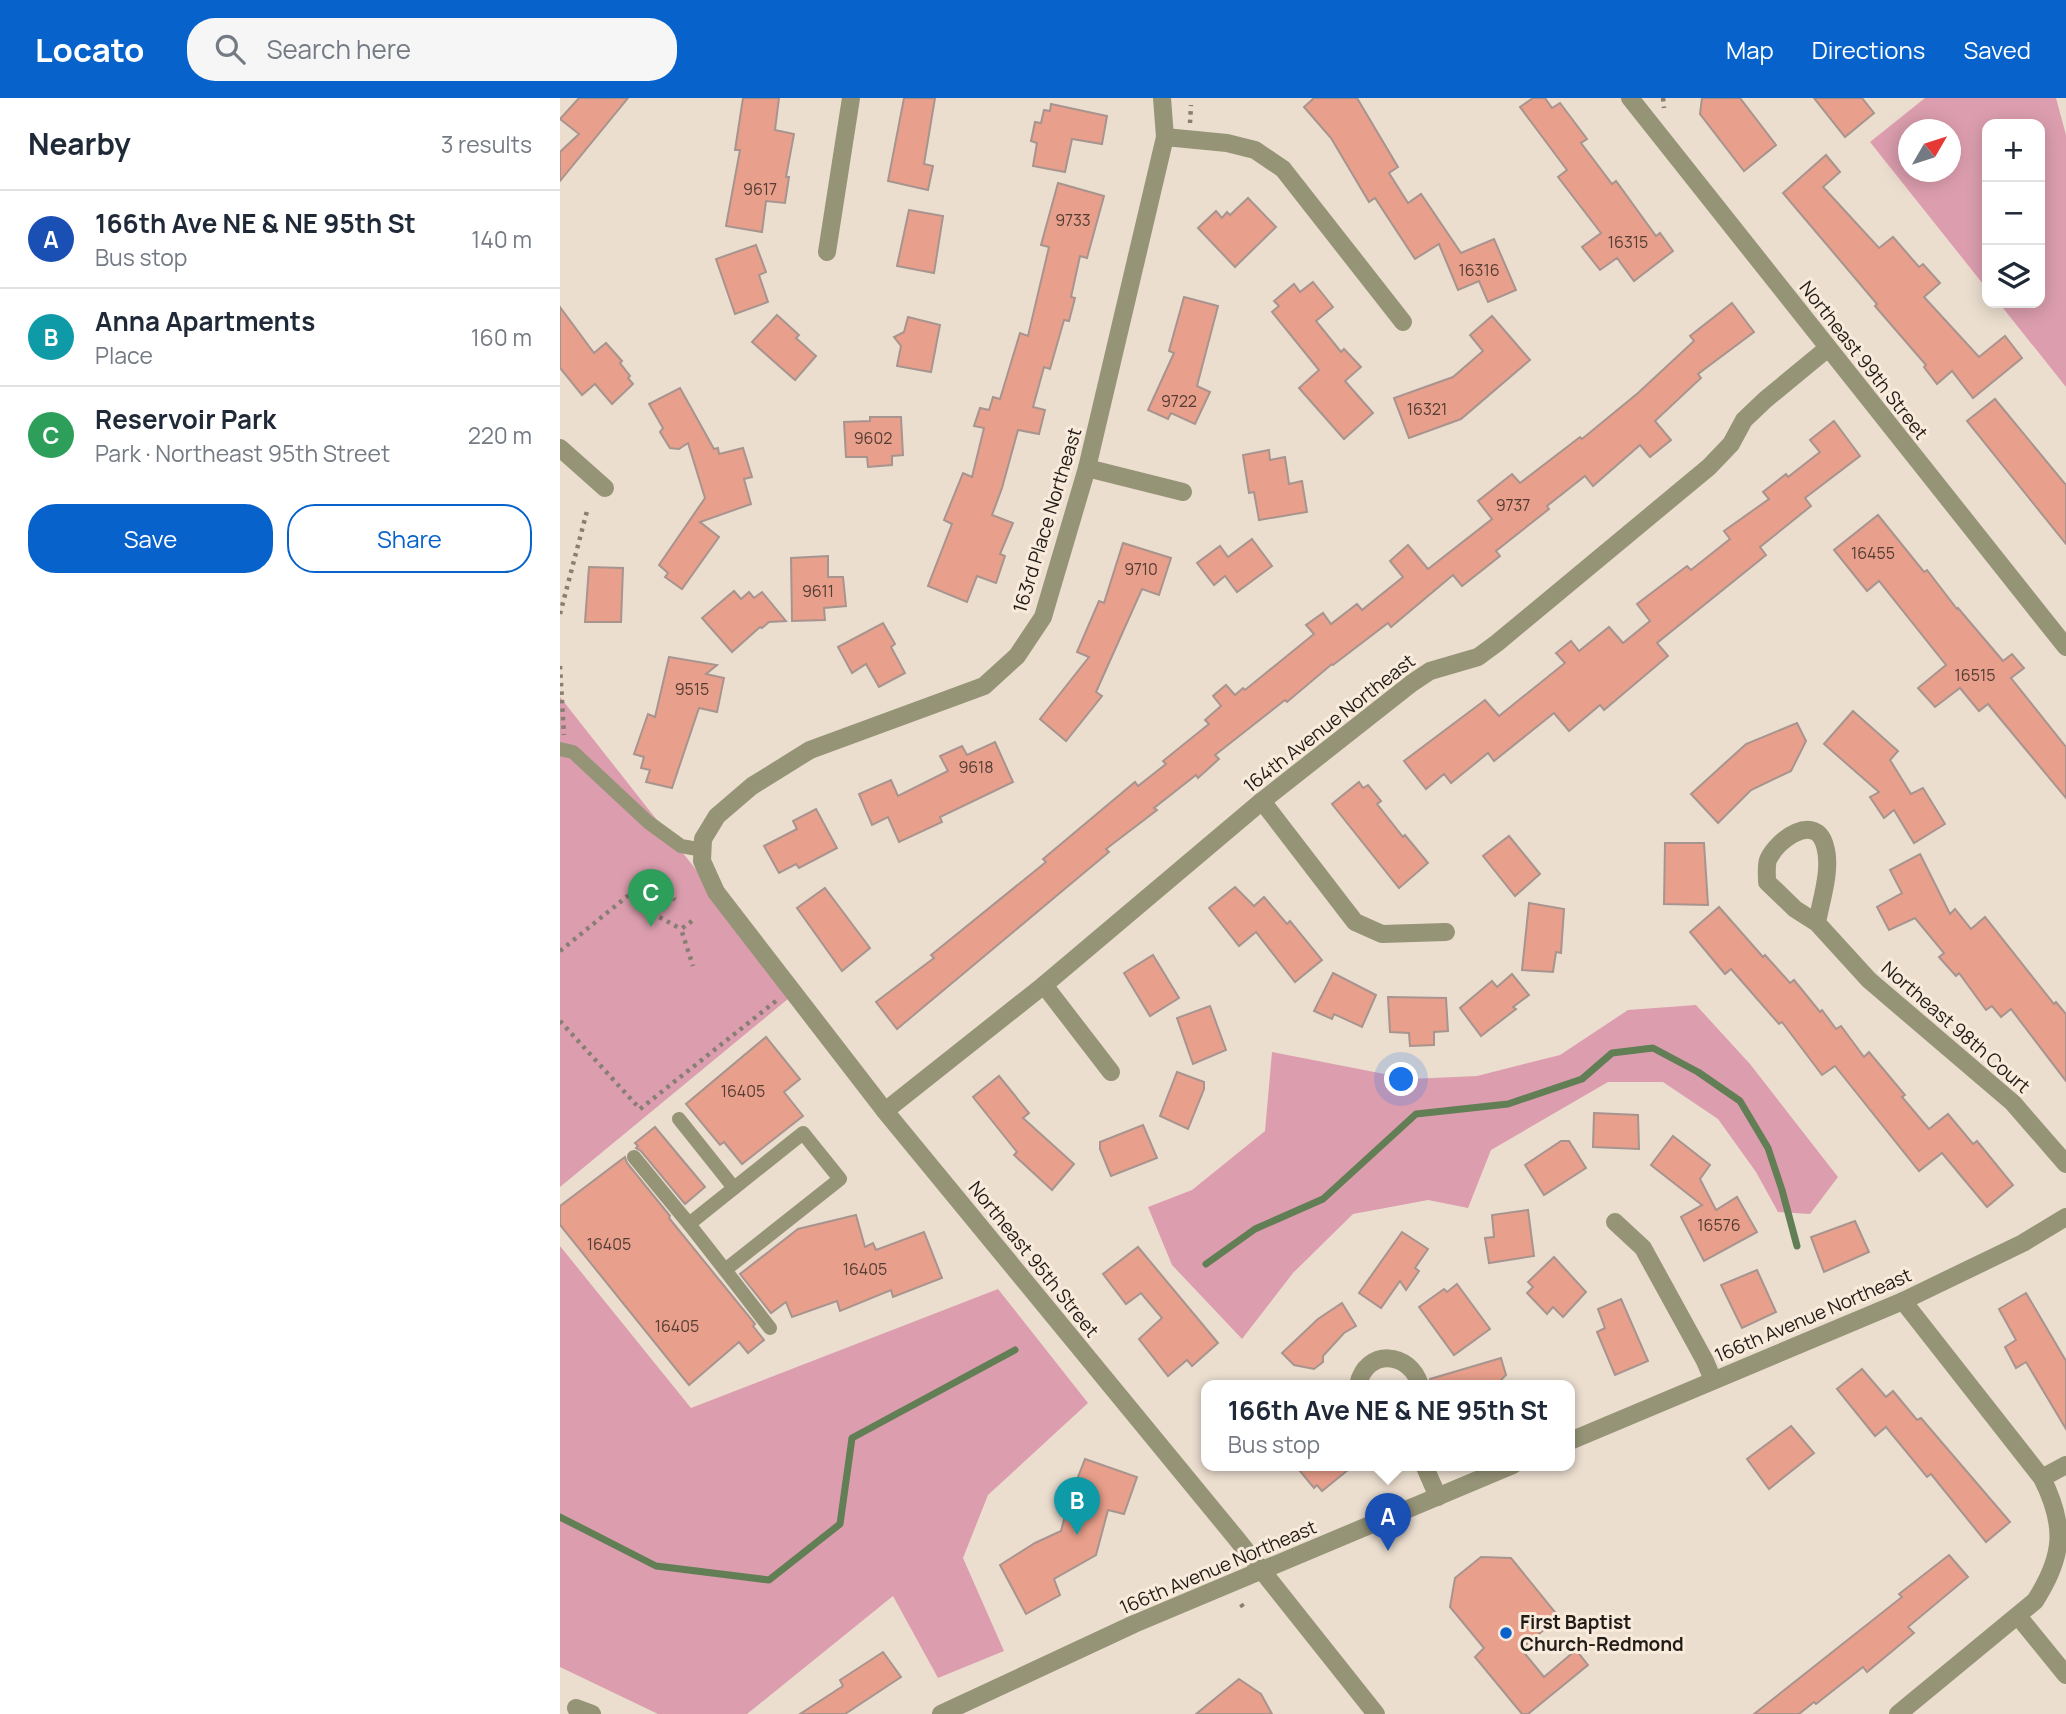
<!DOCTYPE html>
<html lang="en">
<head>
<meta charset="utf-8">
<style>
  body { margin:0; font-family:Manrope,sans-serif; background:#f6f6f7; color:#1f2937 }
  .controls { position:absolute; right:21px; top:21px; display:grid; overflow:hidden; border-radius:14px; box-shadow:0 4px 18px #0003 }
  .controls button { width:63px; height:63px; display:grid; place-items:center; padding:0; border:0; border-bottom:2px solid #e0e1e3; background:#fff; color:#1f2937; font:35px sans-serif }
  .compass { position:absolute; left:1338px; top:21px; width:63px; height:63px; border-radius:50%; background:#fff; box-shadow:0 4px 18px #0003; rotate:51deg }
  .you { position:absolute; left:842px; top:982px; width:24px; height:24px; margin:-18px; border:5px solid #fff; border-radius:50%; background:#1a73e8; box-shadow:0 0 0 10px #1a73e833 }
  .badge { display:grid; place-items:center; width:46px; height:46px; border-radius:50%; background:#0762cb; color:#fff; font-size:23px; font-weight:700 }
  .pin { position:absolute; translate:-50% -58px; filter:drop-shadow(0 2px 4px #0008) }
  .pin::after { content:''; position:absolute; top:37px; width:24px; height:21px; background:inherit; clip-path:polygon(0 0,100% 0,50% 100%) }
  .popup { position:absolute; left:641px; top:1282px; width:374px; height:91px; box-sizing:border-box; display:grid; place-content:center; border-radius:14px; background:#fff; filter:drop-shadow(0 2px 5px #0005); font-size:23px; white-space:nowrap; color:#747a83 }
  .popup b { font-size:26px; color:#1f2937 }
  .popup::after { content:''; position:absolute; left:50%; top:100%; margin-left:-14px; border:14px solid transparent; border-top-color:#fff }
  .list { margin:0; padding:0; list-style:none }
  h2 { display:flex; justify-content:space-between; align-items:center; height:91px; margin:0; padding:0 28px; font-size:30px }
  h2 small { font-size:23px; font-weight:400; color:#747a83 }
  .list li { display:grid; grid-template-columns:46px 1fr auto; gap:21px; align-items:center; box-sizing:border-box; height:98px; padding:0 28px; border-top:2px solid #e0e1e3 }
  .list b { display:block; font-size:26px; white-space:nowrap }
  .list p { margin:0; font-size:23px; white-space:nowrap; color:#747a83 }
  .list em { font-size:23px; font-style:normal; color:#747a83 }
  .actions { display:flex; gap:14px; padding:21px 28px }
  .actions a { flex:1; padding:16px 0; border:2px solid #0762cb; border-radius:28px; text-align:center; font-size:24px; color:#0762cb }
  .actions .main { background:#0762cb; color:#fff }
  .icon { flex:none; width:38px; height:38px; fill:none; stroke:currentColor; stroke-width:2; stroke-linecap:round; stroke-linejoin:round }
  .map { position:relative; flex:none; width:1506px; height:1616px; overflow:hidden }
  header { display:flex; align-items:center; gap:42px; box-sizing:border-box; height:98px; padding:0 35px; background:#0762cb; color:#fff }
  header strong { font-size:33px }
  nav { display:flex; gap:38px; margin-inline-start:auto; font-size:24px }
  .search { width:490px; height:63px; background:#f6f6f7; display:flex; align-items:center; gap:18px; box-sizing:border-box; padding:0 24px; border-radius:28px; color:#747a83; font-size:26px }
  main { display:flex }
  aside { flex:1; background:#fff }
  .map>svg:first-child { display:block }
  .green { fill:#dc9eaf; fill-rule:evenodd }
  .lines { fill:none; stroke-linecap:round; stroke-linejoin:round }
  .stream { stroke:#617e55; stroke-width:7 }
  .building { fill:#e89f8b; stroke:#a8948f; stroke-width:2 }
  .path { stroke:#877e74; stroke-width:4.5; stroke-dasharray:3.5 5; stroke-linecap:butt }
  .service { stroke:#969477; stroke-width:14 }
  .minor { stroke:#969477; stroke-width:18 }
  .tertiary { stroke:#969477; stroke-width:18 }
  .poi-dot { fill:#0762cb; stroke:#f9ebdc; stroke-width:2.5 }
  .labels { text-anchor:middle; stroke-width:6; stroke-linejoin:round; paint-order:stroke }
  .number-label { font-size:16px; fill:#533d34 }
  .street-label { font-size:19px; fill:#211c17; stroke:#f9ebdc }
  .poi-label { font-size:19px; font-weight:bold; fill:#211c17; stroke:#f9ebdc; text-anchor:start }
</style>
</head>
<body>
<header>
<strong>Locato</strong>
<div class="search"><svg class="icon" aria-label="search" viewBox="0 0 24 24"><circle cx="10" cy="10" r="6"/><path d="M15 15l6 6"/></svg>Search here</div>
<nav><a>Map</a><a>Directions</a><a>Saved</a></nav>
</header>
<main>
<aside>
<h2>Nearby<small>3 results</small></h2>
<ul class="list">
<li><span class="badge" style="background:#1a4fb4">A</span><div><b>166th Ave NE &amp; NE 95th St</b><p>Bus stop</p></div><em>140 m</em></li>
<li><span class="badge" style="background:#0f9aa8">B</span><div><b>Anna Apartments</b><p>Place</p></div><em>160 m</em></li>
<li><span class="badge" style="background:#2e9e5b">C</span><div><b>Reservoir Park</b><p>Park · Northeast 95th Street</p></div><em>220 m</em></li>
</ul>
<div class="actions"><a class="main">Save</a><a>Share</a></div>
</aside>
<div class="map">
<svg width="1506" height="1616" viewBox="0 0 1506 1616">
  <rect width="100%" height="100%" fill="#ebdecf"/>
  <!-- green -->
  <g class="green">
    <path d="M1365 0H1496L1506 37V289L1439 205H1480V26H1427V191L1310 44ZM1349 32H1391V74H1349Z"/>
    <polygon points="0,599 234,896 0,1089"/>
    <polygon points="1136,907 1190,966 1278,1079 1250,1116 1218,1114 1196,1074 1158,1021 1103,984 1048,984 931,1052 908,1110 868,1102 793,1116 733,1175 682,1241 612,1167 588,1109 632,1092 705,1033 712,954 850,981 917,978 1000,957 1068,912"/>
    <polygon points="0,1148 131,1310 438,1191 528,1305 428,1397 403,1460 444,1553 378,1580 333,1498 187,1616 98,1616 0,1569"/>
  </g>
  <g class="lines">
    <!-- stream -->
    <g class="stream">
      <polyline points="646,1166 695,1131 763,1101 856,1016 948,1006 1022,981 1052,955 1093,950 1138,974 1180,1003 1208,1050 1222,1092 1237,1148"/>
      <polyline points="0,1419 96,1468 209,1482 280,1426 292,1340 455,1252"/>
    </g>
  </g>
  <!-- building -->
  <g class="building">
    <polygon points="19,0 68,0 0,83 0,54 19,36 0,21"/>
    <polygon points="183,0 219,0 215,32 234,36 226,79 229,79 225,105 206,103 202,134 166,128 180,52 175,52"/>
    <polygon points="344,0 375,0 364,66 373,68 368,92 328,83"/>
    <polygon points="754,0 797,0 838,69 829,75 848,105 861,96 901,155 934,141 956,192 928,204 919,183 898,192 879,146 855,161 815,100 809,104 771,40 744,9"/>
    <polygon points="973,0 985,0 992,10 1000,5 1027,41 1021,45 1052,86 1056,83 1096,138 1100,135 1113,153 1074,183 1057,160 1040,172 1022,149 1041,135 998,79 1007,72 960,9"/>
    <polygon points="1142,0 1180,0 1216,47 1184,73 1140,16"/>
    <polygon points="1254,0 1302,0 1314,15 1285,39"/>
    <polygon points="491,6 547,18 542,46 512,41 505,74 473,68 477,45 471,43 475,24 481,25 484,12 490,13"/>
    <polygon points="1266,57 1280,74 1263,89 1319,150 1333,139 1359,169 1363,166 1380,185 1364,199 1419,259 1445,238 1462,260 1413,300 1392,273 1377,286 1364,269 1366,267 1315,208 1317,206 1223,95"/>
    <polygon points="498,85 544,98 527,160 520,158 511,199 515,200 509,223 504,222 490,271 484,269 473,309 485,312 479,336 458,332 442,390 432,417 453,425 440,456 445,458 436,485 417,478 407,504 368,488 392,426 384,422 403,375 412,379 424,330 414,328 420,310 429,312 433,299 440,301 460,235 468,238 489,149 481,147"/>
    <polygon points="688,100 716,129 675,169 638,130 656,113 662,120 667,114 670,117"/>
    <polygon points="349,112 383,118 374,175 337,168"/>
    <polygon points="196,147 206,174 199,177 208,204 175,216 156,161"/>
    <polygon points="753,184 773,209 756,223 781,254 784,251 801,269 785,283 813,315 784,341 739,290 759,272 712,214 719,208 714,203 734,186 740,194"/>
    <polygon points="624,199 658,208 637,288 650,294 635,326 611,315 608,321 588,312 614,255 609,253"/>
    <polygon points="1172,205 1194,234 1138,276 1141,280 1095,323 1111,342 1090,359 1080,347 1033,388 1025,378 987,408 989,411 936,453 940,458 902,488 893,477 831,529 828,525 773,567 772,566 727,604 725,602 655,657 659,661 638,680 636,677 594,710 597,712 546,751 549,754 507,789 337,931 316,904 374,860 371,857 486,764 483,761 575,684 578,688 606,666 603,663 649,626 645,622 661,608 653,598 666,587 675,597 683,590 685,592 754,536 746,527 763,515 771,526 797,506 802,512 843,479 830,463 848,447 868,471 932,421 918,403 952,376 960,385 1020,339 1022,341 1078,295 1134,243 1130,238"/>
    <polygon points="0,209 34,255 46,245 62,263 60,265 70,278 68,280 73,286 52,306 35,286 22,297 0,270"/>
    <polygon points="217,217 239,237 236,240 256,258 235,282 192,244"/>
    <polygon points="932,218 970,262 901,321 849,340 834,300 893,279 923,253 910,237"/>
    <polygon points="348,219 380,227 371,274 337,268 341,248 334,239 344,234"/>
    <polygon points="120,290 154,351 158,350 159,356 183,350 192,379 184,381 191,406 140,424 159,439 122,491 105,479 108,475 99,467 145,400 128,345 119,351 110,350 100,334 103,330 89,306"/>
    <polygon points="1435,301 1506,387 1506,446 1407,323"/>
    <polygon points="310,319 341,319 343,357 332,358 332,367 308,369 307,359 286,359 284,324 310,323"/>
    <polygon points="1274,323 1300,358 1245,400 1251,408 1200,449 1206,457 1097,545 1108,558 1044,612 1040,607 1009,633 994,615 934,663 928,655 891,685 884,676 866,691 844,663 925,602 939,618 1005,565 996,555 1011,543 1019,553 1049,529 1063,545 1090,523 1077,506 1127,468 1131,472 1170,441 1164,433 1209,401 1203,394 1226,376 1228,379 1260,354 1250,342"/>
    <polygon points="709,352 710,362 725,359 729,386 742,383 747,414 699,422 694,394 689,395 683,357"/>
    <polygon points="1318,417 1364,474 1367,472 1397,511 1398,510 1443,563 1452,556 1464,570 1451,580 1506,649 1506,700 1428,606 1419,613 1400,590 1375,609 1358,590 1386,567 1319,483 1307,493 1274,452"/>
    <polygon points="692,441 712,468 677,494 665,478 654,487 637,465 660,448 668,459"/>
    <polygon points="563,445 611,460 599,497 582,491 536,594 542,598 506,643 480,621 529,559 517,554 539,503 544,505"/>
    <polygon points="268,458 268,479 283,479 286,508 264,510 265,522 232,523 231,460"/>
    <polygon points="29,469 63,470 61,524 25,524"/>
    <polygon points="174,493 181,501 189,494 194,500 202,494 226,523 209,524 202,530 200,529 172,554 142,520"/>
    <polygon points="323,525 335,546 331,549 345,575 319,589 306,566 292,575 278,549"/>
    <polygon points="109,559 157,567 146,576 164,580 157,614 139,610 112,690 86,684 90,672 81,670 84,659 74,656 88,616 95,619"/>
    <polygon points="1293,613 1338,653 1330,662 1351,696 1363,690 1385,726 1354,745 1334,712 1324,720 1310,699 1319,694 1264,646"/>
    <polygon points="1237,625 1246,643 1231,673 1191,692 1158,725 1131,696 1186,646"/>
    <polygon points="435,644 453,684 380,719 382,724 339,744 328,719 312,727 299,696 331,682 338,698 388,673 380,658 402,648 407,657"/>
    <polygon points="799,684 803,690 808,687 821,703 817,706 843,739 845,737 868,765 839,790 772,706"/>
    <polygon points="256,711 277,750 239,770 236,766 219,775 204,748 237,731 233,723"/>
    <polygon points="949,738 980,776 955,798 923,758"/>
    <polygon points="1105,745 1144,745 1148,807 1104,806"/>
    <polygon points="1360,756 1390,816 1395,811 1411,831 1425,819 1494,906 1496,904 1506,916 1506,983 1451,911 1441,919 1432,908 1426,912 1399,875 1396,878 1379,859 1384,855 1355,820 1329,832 1317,809 1342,795 1330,772"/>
    <polygon points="675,789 694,808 704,799 727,826 730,823 762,862 735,884 696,834 679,848 649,810"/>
    <polygon points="265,790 310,850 282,873 237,810"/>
    <polygon points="969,805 1004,811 1001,855 996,854 993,874 962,872"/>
    <polygon points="1159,809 1203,859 1205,857 1230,885 1234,882 1260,914 1262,912 1276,931 1281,928 1304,959 1309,954 1345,997 1342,999 1369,1031 1388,1016 1413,1046 1417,1043 1453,1087 1427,1109 1382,1055 1359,1073 1275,968 1262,977 1222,924 1219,926 1171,871 1165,876 1130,834"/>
    <polygon points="593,857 619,900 590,918 564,875"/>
    <polygon points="773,875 816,897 802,929 774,916 772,921 754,913"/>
    <polygon points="952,876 969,897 953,909 956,911 921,938 900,910 932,883 937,889"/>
    <polygon points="828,899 886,900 888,933 874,934 874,947 850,948 849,935 830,934"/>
    <polygon points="650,908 666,952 633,966 617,920"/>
    <polygon points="206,939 240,981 224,994 243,1018 182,1066 164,1044 160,1047 126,1006"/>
    <polygon points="617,974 644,984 644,991 628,1031 600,1018"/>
    <polygon points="439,978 469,1015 463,1020 514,1066 492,1092 454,1057 457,1054 413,999"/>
    <polygon points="1034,1015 1078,1017 1079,1051 1033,1049"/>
    <polygon points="583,1027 597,1060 551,1078 540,1051 540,1044"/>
    <polygon points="95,1029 145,1089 125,1106 81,1053 76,1050 78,1048 75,1045"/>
    <polygon points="1113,1038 1150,1067 1140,1081 1156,1112 1177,1099 1197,1134 1144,1163 1121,1119 1142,1107 1091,1067"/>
    <polygon points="1001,1043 1009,1043 1026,1070 984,1097 965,1067"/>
    <polygon points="65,1059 67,1065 110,1118 109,1120 195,1226 193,1228 204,1242 188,1255 179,1244 129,1287 0,1127 0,1108"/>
    <polygon points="968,1112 974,1158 929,1165 925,1140 934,1139 932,1117"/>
    <polygon points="296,1117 305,1149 313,1145 316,1152 364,1134 382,1180 333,1199 331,1192 280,1213 277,1203 232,1219 226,1204 211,1215 180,1176 238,1131"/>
    <polygon points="1295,1123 1309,1154 1264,1174 1251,1139"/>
    <polygon points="842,1134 868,1151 855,1170 859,1173 846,1192 840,1183 821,1210 799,1195"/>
    <polygon points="578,1149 658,1245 632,1268 627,1262 608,1278 579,1241 602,1220 581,1195 566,1206 543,1176"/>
    <polygon points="994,1159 1026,1194 1003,1219 993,1209 987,1216 967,1195 973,1189 968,1184"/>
    <polygon points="1197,1172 1216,1214 1182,1230 1161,1187"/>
    <polygon points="897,1186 930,1231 894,1257 859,1209 884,1191 887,1194"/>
    <polygon points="1466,1195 1506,1263 1506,1331 1466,1264 1456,1270 1445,1249 1456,1242 1439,1211"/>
    <polygon points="1061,1201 1088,1263 1055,1277 1037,1234 1045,1230 1038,1211"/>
    <polygon points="782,1205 796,1228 784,1235 763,1258 763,1264 754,1271 734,1267 722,1255 758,1221"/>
    <polygon points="941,1260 946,1277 936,1287 871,1287 870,1281"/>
    <polygon points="1302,1271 1326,1299 1333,1293 1357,1322 1361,1320 1450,1424 1426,1444 1371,1376 1367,1379 1326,1329 1315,1338 1277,1291"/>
    <polygon points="1231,1328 1254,1355 1209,1391 1187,1361"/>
    <polygon points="525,1361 577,1379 564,1416 548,1412 536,1457 494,1481 500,1497 466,1516 440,1467 475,1445 501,1433 509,1402"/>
    <polygon points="735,1367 794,1367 762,1393 757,1387 754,1390"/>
    <polygon points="1389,1457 1408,1479 1348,1529 1354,1535 1307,1574 1303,1569 1256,1606 1254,1604 1239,1616 1194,1616 1342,1499 1339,1496"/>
    <polygon points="921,1459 951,1460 999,1519 961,1551 984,1579 1016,1552 1028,1567 968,1616 962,1616 915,1559 924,1550 890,1509 895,1480"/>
    <polygon points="323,1554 341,1579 285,1616 240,1616 283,1588 280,1582"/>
    <polygon points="679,1581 701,1596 712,1616 636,1616"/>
  </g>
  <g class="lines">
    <!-- path -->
    <g class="path">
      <polyline points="1103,0 1104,10"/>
      <polyline points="630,25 631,7"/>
      <polyline points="0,516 27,413"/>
      <polyline points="0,568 4,637"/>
      <polyline points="92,815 121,831"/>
      <polyline points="132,823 121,831 133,868"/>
      <polyline points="0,853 75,792 96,783 115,802"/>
      <polyline points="0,923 80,1011 216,903"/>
      <polyline points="681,1506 683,1509"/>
    </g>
    <!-- service -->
    <g class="service">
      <polyline points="0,651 13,654 88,724 121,748 143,752"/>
      <polyline points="119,1021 174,1090"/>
      <polygon points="243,1035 280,1081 165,1172 129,1126"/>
      <polyline points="74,1059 129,1126"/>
      <polyline points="165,1172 210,1230"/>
    </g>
    <!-- minor -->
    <g class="minor">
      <polyline points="602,0 605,39 527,370 483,519 457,558 424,588 250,652 192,688 157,718 143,741 142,763 156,794 325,1013 676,1440 816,1616"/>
      <polyline points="1070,0 1506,549"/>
      <polyline points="605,39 667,45 695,52 723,71 843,224"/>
      <polyline points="267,154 291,0"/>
      <polyline points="0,350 45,390"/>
      <polyline points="527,370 623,394"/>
      <polyline points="702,703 795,824 822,836 886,834"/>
      <path d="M1257 825C1261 802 1272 771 1265 748 1256 714 1217 741 1208 762 1206 768 1207 777 1207 784L1235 811 1257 825 1309 882 1453 1005 1506 1066"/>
      <polyline points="484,887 551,974"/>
      <polyline points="325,1013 484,887 702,703 852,585 870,573 918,559 937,545 1149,369 1171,346 1184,322 1205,302 1268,250"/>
      <polyline points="1055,1124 1083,1150 1145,1263 1153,1282"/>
      <path d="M798 1287C806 1250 850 1253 860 1287"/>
      <polyline points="864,1367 878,1399"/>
      <polyline points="1482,1380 1506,1367"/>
      <polyline points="1458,1518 1506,1577"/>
      <polyline points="16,1610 32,1616"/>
      <path d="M1338 1616 1475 1503C1504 1458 1506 1428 1482 1380L1343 1203"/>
    </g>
    <!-- tertiary -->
    <g class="tertiary">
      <polyline points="1010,1343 1343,1203 1463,1145 1506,1119"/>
      <polyline points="381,1616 574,1526 953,1367"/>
    </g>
  </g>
  <!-- markers -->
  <circle class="poi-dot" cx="946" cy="1535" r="7"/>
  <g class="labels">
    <!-- number labels -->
    <g class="number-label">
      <text x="200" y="97">9617</text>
      <text x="513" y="128">9733</text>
      <text x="1068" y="150">16315</text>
      <text x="919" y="178">16316</text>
      <text x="619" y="309">9722</text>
      <text x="867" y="317">16321</text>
      <text x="313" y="346">9602</text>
      <text x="953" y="413">9737</text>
      <text x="1313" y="461">16455</text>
      <text x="581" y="477">9710</text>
      <text x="258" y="499">9611</text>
      <text x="1415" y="583">16515</text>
      <text x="132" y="597">9515</text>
      <text x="416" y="675">9618</text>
      <text x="183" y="999">16405</text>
      <text x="1159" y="1133">16576</text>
      <text x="49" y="1152">16405</text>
      <text x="305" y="1177">16405</text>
      <text x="117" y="1234">16405</text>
    </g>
    <!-- street labels -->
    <g class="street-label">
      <text transform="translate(1304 262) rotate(52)" y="7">Northeast 99th Street</text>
      <text transform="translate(487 422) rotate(-73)" y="7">163rd Place Northeast</text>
      <text transform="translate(769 625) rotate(-38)" y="7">164th Avenue Northeast</text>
      <text transform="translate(1396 929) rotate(41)" y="7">Northeast 98th Court</text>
      <text transform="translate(474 1161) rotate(51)" y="7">Northeast 95th Street</text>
      <text transform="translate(1253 1217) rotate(-23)" y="7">166th Avenue Northeast</text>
      <text transform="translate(658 1469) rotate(-23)" y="7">166th Avenue Northeast</text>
    </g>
    <!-- poi labels -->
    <g class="poi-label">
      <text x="960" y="1531">First Baptist<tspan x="960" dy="22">Church-Redmond</tspan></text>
    </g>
  </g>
</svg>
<div class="controls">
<button>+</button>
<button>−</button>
<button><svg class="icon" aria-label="layers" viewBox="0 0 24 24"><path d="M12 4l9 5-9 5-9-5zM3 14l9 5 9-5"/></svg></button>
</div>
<svg class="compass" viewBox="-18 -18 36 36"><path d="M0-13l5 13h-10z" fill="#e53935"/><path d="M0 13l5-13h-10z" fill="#747a83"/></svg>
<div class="you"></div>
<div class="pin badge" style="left:828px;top:1453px;background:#1a4fb4">A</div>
<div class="popup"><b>166th Ave NE &amp; NE 95th St</b>Bus stop</div>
<div class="pin badge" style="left:517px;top:1437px;background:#0f9aa8">B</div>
<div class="pin badge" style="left:91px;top:829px;background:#2e9e5b">C</div>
</div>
</main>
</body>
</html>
